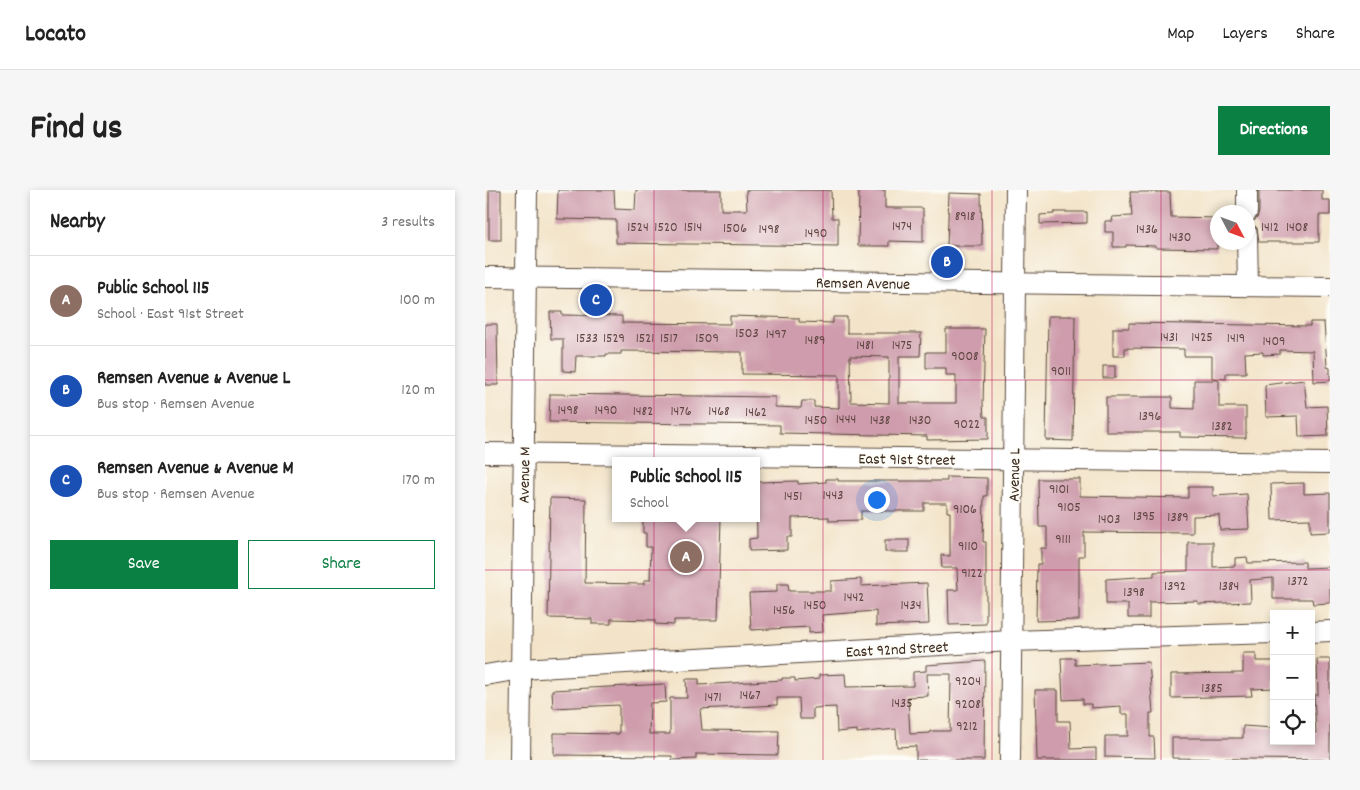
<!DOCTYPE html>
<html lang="en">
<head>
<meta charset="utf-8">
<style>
  body { margin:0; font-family:Dekko,sans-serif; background:#f6f6f6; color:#222 }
  .controls { position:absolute; right:15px; bottom:15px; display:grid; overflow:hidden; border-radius:0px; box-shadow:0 2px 8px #0003 }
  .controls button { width:45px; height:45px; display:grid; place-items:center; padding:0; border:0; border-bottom:1px solid #e0e0e0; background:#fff; color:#222; font:25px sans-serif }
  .compass { position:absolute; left:725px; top:15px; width:45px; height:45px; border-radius:50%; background:#fff; box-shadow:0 2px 8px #0003; rotate:131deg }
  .you { position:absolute; left:391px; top:309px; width:18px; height:18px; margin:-12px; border:4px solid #fff; border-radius:50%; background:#1a73e8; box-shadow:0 0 0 8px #1a73e833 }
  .badge { display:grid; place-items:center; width:32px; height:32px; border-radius:50%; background:#0b8043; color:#fff; font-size:16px; font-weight:700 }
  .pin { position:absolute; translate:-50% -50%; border:2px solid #fff; box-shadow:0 1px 5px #0006 }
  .popup { position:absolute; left:127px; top:267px; width:148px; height:65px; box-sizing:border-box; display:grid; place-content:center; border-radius:0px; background:#fff; filter:drop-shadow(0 1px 4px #0005); font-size:16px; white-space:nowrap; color:#767676 }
  .popup b { font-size:19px; color:#222 }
  .popup::after { content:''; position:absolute; left:50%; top:100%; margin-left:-10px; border:10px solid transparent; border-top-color:#fff }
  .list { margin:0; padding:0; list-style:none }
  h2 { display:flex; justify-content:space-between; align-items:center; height:65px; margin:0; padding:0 20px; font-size:21px }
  h2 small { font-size:16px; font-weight:400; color:#767676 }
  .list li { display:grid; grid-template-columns:32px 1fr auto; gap:15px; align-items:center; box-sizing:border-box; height:90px; padding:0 20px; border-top:1px solid #e0e0e0 }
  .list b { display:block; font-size:19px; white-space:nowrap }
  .list p { margin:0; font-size:16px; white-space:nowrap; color:#767676 }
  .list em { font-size:16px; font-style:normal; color:#767676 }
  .actions { display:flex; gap:10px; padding:15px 20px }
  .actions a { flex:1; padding:11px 0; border:1px solid #0b8043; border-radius:0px; text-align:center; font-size:18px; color:#0b8043 }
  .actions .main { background:#0b8043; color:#fff }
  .icon { flex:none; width:28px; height:28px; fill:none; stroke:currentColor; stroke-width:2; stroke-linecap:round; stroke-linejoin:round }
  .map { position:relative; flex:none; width:845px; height:570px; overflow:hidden; border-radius:0px }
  header { display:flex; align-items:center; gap:30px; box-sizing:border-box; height:70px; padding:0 25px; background:#fff; border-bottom:1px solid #e0e0e0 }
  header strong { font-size:24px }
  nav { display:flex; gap:28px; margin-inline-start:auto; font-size:18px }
  .intro { display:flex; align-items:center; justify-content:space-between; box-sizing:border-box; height:120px; padding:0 30px }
  h1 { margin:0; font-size:35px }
  .button { padding:12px 22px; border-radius:0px; background:#0b8043; color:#fff; font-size:18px; font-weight:700 }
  main { display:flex; gap:30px; padding:0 30px }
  aside { flex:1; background:#fff; border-radius:0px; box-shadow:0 2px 8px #0003 }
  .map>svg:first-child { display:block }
  .building { fill:#ce9cac; fill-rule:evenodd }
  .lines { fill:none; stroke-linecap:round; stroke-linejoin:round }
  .minor-casing { stroke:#574638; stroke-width:22 }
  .minor { stroke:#fff; stroke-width:20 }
  .grid { fill:none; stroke:#c2185b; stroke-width:1; stroke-opacity:0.55 }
  .labels { text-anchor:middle; stroke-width:4; stroke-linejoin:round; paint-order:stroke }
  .number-label { font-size:14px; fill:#604642 }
  .street-label { font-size:16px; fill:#3b2a1e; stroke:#fdfcf7 }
</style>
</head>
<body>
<header>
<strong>Locato</strong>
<nav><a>Map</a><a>Layers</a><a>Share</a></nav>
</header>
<div class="intro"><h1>Find us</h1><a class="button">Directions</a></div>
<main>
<aside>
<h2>Nearby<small>3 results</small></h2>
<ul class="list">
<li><span class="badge" style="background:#8d6e63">A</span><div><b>Public School 115</b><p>School · East 91st Street</p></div><em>100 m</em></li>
<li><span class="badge" style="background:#1a4fb4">B</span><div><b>Remsen Avenue &amp; Avenue L</b><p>Bus stop · Remsen Avenue</p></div><em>120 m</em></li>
<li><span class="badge" style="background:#1a4fb4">C</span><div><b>Remsen Avenue &amp; Avenue M</b><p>Bus stop · Remsen Avenue</p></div><em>170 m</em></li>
</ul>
<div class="actions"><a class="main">Save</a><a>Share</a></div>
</aside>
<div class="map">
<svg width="845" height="570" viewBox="0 0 845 570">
  <rect width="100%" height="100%" fill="#fdfcf7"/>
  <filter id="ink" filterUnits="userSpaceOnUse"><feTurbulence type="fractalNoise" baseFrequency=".02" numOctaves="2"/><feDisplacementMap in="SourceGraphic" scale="10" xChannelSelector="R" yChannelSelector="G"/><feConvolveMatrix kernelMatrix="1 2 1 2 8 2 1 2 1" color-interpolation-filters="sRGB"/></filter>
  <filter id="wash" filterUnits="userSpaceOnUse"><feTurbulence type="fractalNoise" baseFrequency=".0096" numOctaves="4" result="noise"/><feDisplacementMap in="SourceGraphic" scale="20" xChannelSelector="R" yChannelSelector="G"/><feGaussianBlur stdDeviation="1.12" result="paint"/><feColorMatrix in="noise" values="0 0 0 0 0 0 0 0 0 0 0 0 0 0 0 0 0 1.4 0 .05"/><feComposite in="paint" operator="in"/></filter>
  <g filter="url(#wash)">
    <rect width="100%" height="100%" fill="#f3e4c9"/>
    <g id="blocks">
      <!-- building -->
      <g class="building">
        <rect x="4" y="0" width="12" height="50"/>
        <polygon points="73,0 129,0 130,19 150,20 151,0 236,0 236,20 262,20 261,0 346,0 347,28 353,28 353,56 131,53 131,30 72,29"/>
        <polygon points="374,0 400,0 400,18 438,18 438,52 404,51 404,56 373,56"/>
        <polygon points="774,0 837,0 837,10 845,10 845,25 834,25 834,52 774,52 772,38 766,33 772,28 774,22"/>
        <polygon points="645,2 685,2 686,27 732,28 732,59 671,58 671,56 641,55 641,57 628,57 628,42 620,42 620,31 628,31 627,27 647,26"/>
        <polygon points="464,3 496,4 497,56 462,56"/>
        <polygon points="569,22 602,22 602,33 555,34 555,25 569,24"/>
        <path d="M65 122H77V125L137 126V133L245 134V126L314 128V132L348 133V127H362V143H436L435 166H414V213H471V185H461V178H441V162H461V139H500L498 213 499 227H503V249L442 250V246L295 243V235L64 232 65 204 290 207V217L316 218 317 211H329V217L354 218V185L257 184V162L136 161V164H121V166H91L90 182 78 181V149H66ZM365 166 404 167V213L366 212Z"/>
        <polygon points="563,126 590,126 588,251 561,250"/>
        <polygon points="825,132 839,132 842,177 845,178 845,191 829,192 828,161 795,160 795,164 778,165 778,162 760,163 761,183 741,183 741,189 727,188 727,166 699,166 699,159 640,158 640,166 628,166 628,138 644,138 644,133 825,136"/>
        <polygon points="0,134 12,134 13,195 0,195"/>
        <rect x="618" y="176" width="12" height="12"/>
        <polygon points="709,190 734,190 734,217 761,217 761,248 695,247 695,242 621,242 621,207 687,207 687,218 709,219"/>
        <polygon points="819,190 822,217 842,216 843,246 814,247 813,226 781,227 780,195"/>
        <polygon points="462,287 502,288 502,306 499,306 498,352 501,352 501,434 464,435 463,400 473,400 472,378 457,378 456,365 465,366 465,322 462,322 462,313 439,313 439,321 376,321 376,330 344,331 344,327 307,328 307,347 302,347 302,360 264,361 264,349 272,348 271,292 313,291 313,294 341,292 341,289 353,289 353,291 462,291"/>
        <polygon points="553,289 595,289 595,306 703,308 703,297 728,297 728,306 762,304 764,339 735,340 734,325 708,326 708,343 599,342 599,366 594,366 594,430 551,431 552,374 556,374 556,358 562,358 562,337 554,337"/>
        <polygon points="819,293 819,304 845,303 845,342 825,343 825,329 787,330 786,294"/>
        <polygon points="65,308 101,309 100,393 159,394 159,390 165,390 166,357 161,357 161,343 158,343 158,328 236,328 233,430 189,430 189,435 170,434 170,430 126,429 126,434 107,434 107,429 63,428"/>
        <rect x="400" y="350" width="24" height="12"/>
        <polygon points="703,352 728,352 728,377 750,376 750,368 762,367 763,373 820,372 820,378 845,377 845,413 828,414 827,409 788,409 788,388 765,390 766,412 713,414 713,411 664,412 664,428 643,428 643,414 621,414 621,389 669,386 669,382 703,381"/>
        <polygon points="376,389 376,396 442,393 444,434 391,436 391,421 337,425 338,442 324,443 324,437 266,440 264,403 292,402 292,394 303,394 304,401 346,401 346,391"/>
        <polygon points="758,463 771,463 771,471 789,471 789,498 766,499 767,506 686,508 686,484 758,483"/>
        <polygon points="576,468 590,468 590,475 664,472 668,523 665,523 665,547 669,547 670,568 620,567 620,546 643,546 643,524 636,524 636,516 606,518 606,514 598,514 598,509 578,510"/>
        <polygon points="832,469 845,469 845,570 687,568 687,548 758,548 758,536 789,538 789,551 827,551 827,543 831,543 829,505 833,505"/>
        <path d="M500 471 499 570H431V556L412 557 411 539 372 543V540L352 542 351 517 328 518V529H315L314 508H292V515L215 519 217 540 294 541 293 565 211 564V569L187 570V566L69 565V543L134 544V515L68 518 67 500 180 494 181 512 165 513 164 544H185V508H202L201 489H214V495L297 490V488H310V491L334 489V485L360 484 361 497 428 496V482L441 481V475ZM442 484H466L465 541H445V543L425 544 423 507 443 506Z"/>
        <polygon points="550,500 573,500 573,531 585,531 586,559 611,558 611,570 552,570"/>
      </g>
    </g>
  </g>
  <g filter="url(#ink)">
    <use href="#blocks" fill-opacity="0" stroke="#574638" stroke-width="1"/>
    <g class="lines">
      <defs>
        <g id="minor">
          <polyline points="762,0 762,22"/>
          <polyline points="762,44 763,96"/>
          <polyline points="0,87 845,97"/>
          <polyline points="0,263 845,273"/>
          <polyline points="826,442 845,441"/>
          <polyline points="0,485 36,479 526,451 789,443"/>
          <polyline points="35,570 42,0"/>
          <polyline points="525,570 531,0"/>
        </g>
      </defs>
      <!-- minor casing -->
      <use href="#minor" class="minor-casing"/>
      <!-- minor -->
      <use href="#minor" class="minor"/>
    </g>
  </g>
  <!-- grid -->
  <path class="grid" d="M169 0V570M338 0V570M507 0V570M676 0V570M0 190H845M0 380H845"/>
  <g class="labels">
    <!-- number labels -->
    <g class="number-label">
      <text x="480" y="30">8918</text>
      <text x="417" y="40">1474</text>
      <text x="153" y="41">1524</text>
      <text x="181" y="41">1520</text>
      <text x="208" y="41">1514</text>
      <text x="785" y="41">1412</text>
      <text x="812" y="41">1408</text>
      <text x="250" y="42">1506</text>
      <text x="284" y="43">1498</text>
      <text x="662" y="43">1436</text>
      <text x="331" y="47">1490</text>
      <text x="695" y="51">1430</text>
      <text x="262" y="147">1503</text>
      <text x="291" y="148">1497</text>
      <text x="684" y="151">1431</text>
      <text x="717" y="151">1425</text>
      <text x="102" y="152">1533</text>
      <text x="129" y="152">1529</text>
      <text x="160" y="152">1521</text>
      <text x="184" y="152">1517</text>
      <text x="222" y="152">1509</text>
      <text x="751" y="152">1419</text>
      <text x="330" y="154">1489</text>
      <text x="789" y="155">1409</text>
      <text x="380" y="159">1481</text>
      <text x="417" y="159">1475</text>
      <text x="480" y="170">9008</text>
      <text x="576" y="185">9011</text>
      <text x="83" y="224">1498</text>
      <text x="121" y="224">1490</text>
      <text x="158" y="225">1482</text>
      <text x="196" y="225">1476</text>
      <text x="234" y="225">1468</text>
      <text x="271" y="226">1462</text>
      <text x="665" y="230">1396</text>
      <text x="361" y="233">1444</text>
      <text x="331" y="234">1450</text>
      <text x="395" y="234">1438</text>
      <text x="435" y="234">1430</text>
      <text x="482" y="238">9022</text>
      <text x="737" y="240">1382</text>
      <text x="574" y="303">9101</text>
      <text x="348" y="309">1443</text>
      <text x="308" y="310">1451</text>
      <text x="584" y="321">9105</text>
      <text x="480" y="323">9106</text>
      <text x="659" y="330">1395</text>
      <text x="693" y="331">1389</text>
      <text x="624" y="333">1403</text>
      <text x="578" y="353">9111</text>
      <text x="483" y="360">9110</text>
      <text x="487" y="387">9122</text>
      <text x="813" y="395">1372</text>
      <text x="690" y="400">1392</text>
      <text x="744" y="400">1384</text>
      <text x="649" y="406">1398</text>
      <text x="369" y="411">1442</text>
      <text x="330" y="419">1450</text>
      <text x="426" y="419">1434</text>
      <text x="299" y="424">1456</text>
      <text x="483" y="495">9204</text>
      <text x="727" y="502">1385</text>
      <text x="265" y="509">1467</text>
      <text x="228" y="511">1471</text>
      <text x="417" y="517">1435</text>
      <text x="483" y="518">9208</text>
      <text x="482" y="540">9212</text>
    </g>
    <!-- street labels -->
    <g class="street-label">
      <text transform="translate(378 92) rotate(1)" y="6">Remsen Avenue</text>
      <text transform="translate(422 268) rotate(1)" y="6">East 91st Street</text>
      <text transform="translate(38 285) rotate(-89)" y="6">Avenue M</text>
      <text transform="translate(528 285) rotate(-89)" y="6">Avenue L</text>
      <text transform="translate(412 458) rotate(-3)" y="6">East 92nd Street</text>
    </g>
  </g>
</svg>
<div class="controls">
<button>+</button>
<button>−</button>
<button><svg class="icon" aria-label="locate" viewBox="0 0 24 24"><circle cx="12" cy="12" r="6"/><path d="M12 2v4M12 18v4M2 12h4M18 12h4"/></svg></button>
</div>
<svg class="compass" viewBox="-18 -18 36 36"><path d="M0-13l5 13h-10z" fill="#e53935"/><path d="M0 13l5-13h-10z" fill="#767676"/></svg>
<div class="you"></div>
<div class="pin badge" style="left:201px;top:367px;background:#8d6e63">A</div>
<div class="popup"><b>Public School 115</b>School</div>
<div class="pin badge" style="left:462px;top:72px;background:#1a4fb4">B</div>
<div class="pin badge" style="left:111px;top:110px;background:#1a4fb4">C</div>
</div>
</main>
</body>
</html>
